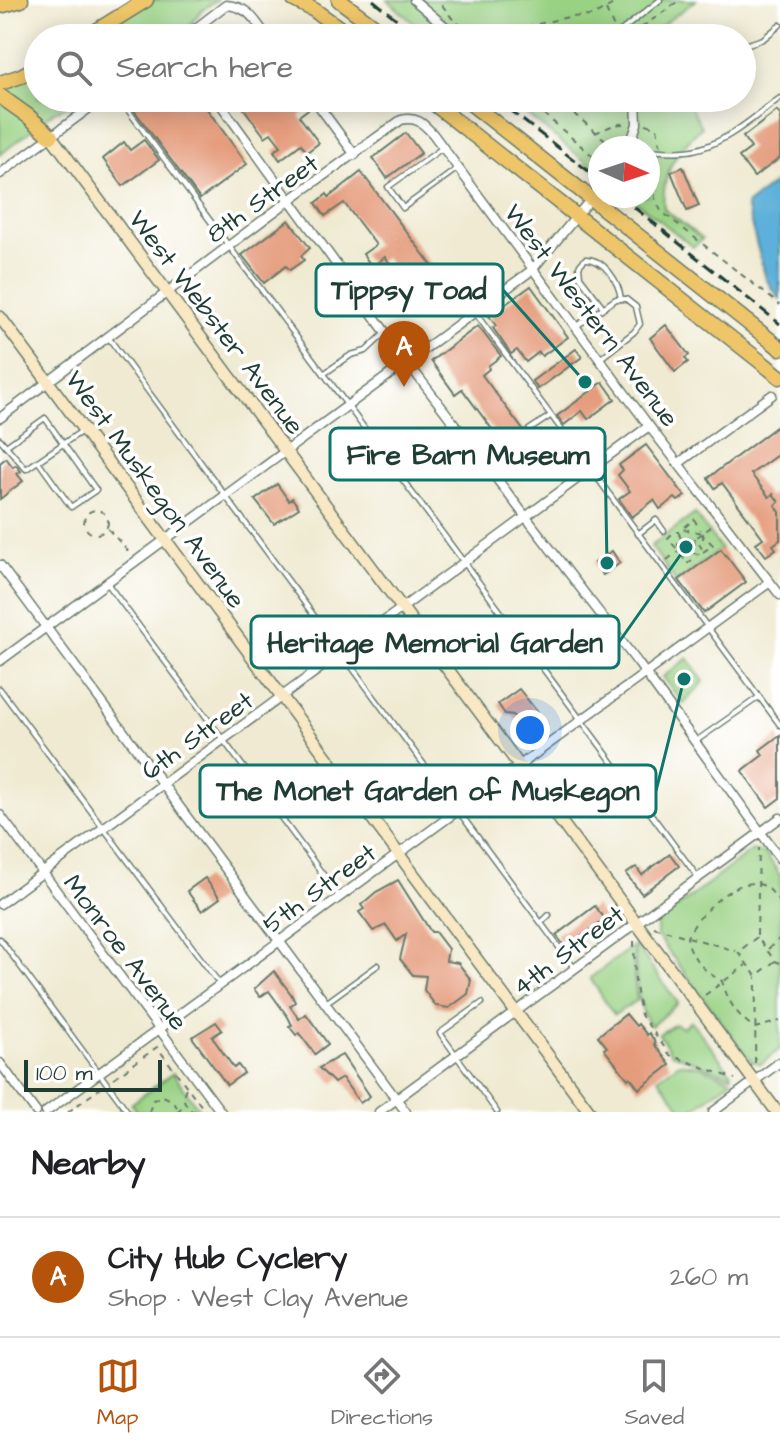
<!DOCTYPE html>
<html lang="en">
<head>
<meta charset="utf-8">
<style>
  body { margin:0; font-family:"Architects Daughter",sans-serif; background:#f6f6f6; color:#202124 }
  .compass { position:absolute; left:588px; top:136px; width:72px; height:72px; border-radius:50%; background:#fff; box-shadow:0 4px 20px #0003; rotate:93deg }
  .scale { position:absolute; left:24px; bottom:20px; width:138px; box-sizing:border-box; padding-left:8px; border:4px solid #1f3d34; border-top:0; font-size:22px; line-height:28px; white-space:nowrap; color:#1f3d34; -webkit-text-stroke:6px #fff; paint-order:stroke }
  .you { position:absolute; left:530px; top:730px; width:28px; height:28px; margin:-20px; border:6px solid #fff; border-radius:50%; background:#1a73e8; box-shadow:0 0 0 12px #1a73e833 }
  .badge { display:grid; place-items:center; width:52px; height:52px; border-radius:50%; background:#b45309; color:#fff; font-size:26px; font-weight:700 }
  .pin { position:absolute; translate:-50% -66px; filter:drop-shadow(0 2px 4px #0008) }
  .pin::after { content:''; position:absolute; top:42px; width:28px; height:24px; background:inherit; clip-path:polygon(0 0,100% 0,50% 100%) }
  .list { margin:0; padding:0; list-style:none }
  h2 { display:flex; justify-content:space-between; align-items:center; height:104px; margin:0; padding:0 32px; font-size:34px }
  h2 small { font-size:26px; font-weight:400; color:#757577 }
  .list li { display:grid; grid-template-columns:52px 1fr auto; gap:24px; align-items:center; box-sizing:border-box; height:120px; padding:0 32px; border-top:2px solid #e0e0e0 }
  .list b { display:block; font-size:30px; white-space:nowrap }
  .list p { margin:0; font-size:26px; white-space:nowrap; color:#757577 }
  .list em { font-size:26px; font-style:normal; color:#757577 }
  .icon { flex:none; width:44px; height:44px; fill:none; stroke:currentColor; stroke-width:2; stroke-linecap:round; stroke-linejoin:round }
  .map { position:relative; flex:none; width:780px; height:1112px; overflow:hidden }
  .search { position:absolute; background:#fff; box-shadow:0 4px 20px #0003; left:24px; right:24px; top:24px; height:88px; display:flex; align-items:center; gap:20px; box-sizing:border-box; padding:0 28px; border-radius:44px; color:#757577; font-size:30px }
  .sheet { height:224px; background:#fff }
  nav { display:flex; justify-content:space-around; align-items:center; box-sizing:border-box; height:112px; border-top:2px solid #e0e0e0; background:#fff; font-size:22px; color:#757577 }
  nav a { display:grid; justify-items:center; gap:4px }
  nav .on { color:#b45309 }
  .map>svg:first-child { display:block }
  .green { fill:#9ad284; stroke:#5c885c; stroke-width:2 }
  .water { fill:#5db0d9; stroke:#3e7686; stroke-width:2 }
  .building { fill:#e59c7d }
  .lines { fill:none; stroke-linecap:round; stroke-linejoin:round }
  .lane-casing { stroke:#687a6b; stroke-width:7 }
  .street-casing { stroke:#687a6b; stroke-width:11 }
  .secondary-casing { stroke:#687a6b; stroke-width:14 }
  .highway-casing { stroke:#687a6b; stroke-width:17 }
  .path { stroke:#687a6b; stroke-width:2; stroke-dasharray:6 6; stroke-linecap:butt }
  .lane { stroke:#fff; stroke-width:4 }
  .street { stroke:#fff; stroke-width:8 }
  .secondary { stroke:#f8e8c3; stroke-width:11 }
  .highway { stroke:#eec569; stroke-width:14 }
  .rail { stroke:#1f3d34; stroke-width:3; stroke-dasharray:12 6; stroke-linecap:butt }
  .labels { text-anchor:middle; stroke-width:7; stroke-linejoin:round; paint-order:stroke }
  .street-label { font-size:26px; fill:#1f3d34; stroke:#fff }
  .leader { fill:none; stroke:#0f766e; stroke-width:3 }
  .callout-dot { fill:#0f766e; stroke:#fff; stroke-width:3 }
  .callout { fill:#fff; stroke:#0f766e; stroke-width:3 }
  .callout-label { font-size:28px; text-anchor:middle; font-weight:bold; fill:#1f3d34 }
</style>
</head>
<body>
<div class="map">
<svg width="780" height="1112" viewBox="0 0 780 1112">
  <rect width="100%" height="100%" fill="#fff"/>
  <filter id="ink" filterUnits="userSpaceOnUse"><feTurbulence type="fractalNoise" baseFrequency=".0125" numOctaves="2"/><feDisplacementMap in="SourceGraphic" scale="16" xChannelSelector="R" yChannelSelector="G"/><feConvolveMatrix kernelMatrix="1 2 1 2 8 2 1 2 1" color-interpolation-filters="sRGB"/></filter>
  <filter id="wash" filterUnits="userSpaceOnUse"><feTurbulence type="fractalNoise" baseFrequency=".006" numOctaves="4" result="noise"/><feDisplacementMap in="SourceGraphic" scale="32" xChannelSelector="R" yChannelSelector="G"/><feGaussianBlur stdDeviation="1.8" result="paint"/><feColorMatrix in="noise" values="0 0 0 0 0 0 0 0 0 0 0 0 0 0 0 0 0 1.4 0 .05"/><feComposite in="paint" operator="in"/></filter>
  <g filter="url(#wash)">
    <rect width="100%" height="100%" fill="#efead1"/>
    <!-- green -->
    <g class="green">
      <polygon points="146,0 217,0 201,11 180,38 85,38"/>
      <polygon points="388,0 696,0 649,35 650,38 430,38"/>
      <polygon points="38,66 38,98 92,98 55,111 0,155 0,83"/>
      <path d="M506 98H685L702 127C677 149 660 174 664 209L702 239 693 247 629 196H648V148H600V173Z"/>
      <polygon points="695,514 721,549 676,582 651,546"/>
      <polygon points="688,658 704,682 683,704 663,677"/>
      <polygon points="752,850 766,854 780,875 780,1049 761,1064 751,1061 657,936 657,923"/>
      <path d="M635 944 678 1003 651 1026C634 1004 636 972 635 944Z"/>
      <polygon points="633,946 634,984 637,1000 614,1015 590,978"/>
      <polygon points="691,1021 732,1074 731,1076 671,1053 659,1034 675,1024 682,1028"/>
      <polygon points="679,1063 702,1067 732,1080 689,1112 685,1112 658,1078"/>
      <polygon points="173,1073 201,1112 137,1112 131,1104"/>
    </g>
    <!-- water -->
    <polygon class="water" points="780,179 780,299 766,279 746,205"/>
    <g id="blocks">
      <!-- building -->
      <g class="building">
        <polygon points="125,98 199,98 247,164 200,199"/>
        <polygon points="236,98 306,98 311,107 299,116 319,143 307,152 301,144 280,160 274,151 281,146 271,133 265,137"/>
        <polygon points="777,111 780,115 780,158 754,177 739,157 751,148 743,137"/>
        <polygon points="406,133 421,153 387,178 373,158"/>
        <polygon points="144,140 159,160 123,186 103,159 124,142 130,150"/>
        <polygon points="683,167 699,206 687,211 671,172"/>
        <polygon points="361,172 443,280 417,300 385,257 372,267 363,254 376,245 344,203 325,216 316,203 327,194 329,197"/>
        <polygon points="289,220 310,248 301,256 304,260 290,270 286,266 264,283 242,255"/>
        <polygon points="531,286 568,337 542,356 539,352 526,362 517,350 511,354 493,328 496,326 489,316"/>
        <polygon points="666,325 689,355 685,358 688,362 675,372 650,338"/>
        <polygon points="478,326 501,356 488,366 489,369 482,375 538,450 518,464 462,389 455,394 431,361"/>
        <polygon points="576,349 582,357 538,389 532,381"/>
        <polygon points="603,382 615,399 588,419 582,411 564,425 557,416"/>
        <polygon points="780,424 780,453 751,474 769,497 773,494 779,502 775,505 780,512 780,540 773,545 776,549 766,556 756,543 763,538 722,483 715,488 708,478"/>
        <polygon points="646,445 685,496 678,501 675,498 660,509 654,500 632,517 619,499 630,491 618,475 623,470 619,465"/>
        <polygon points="6,458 13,467 16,465 21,471 17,474 23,481 0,499 0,463"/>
        <polygon points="277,484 289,501 292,498 299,508 274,524 255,500"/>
        <polygon points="721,549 746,582 704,613 679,580"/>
        <polygon points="612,551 620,563 603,575 594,563"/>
        <polygon points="519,689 547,724 529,738 513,715 505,714 498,704"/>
        <polygon points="780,735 780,798 768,807 742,771 763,755 760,750"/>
        <polygon points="670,854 679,866 642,894 626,874 636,867 642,875"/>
        <polygon points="205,878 220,898 202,911 187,891"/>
        <polygon points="398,880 431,932 435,932 448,949 446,961 458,963 471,980 468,994 449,1008 436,1006 424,990 426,976 413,975 400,959 406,934 397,941 386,925 373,931 359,912 364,909 361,905 376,892"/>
        <polygon points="595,906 605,919 580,938 583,942 569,952 556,935"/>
        <polygon points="274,971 291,994 295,1002 290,1006 299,1019 306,1014 328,1044 315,1054 299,1033 296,1035 289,1026 292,1025 288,1017 269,991 260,997 254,989"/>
        <polygon points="626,1014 636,1026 638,1024 647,1035 649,1033 656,1043 654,1044 670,1065 639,1089 630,1077 628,1079 604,1049 607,1047 598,1036"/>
        <polygon points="216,1022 222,1030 212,1037 234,1068 238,1065 244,1073 227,1085 192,1037"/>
        <polygon points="342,1055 370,1096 360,1103 342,1078 334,1083 319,1068"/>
      </g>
    </g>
  </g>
  <g filter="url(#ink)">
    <use href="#blocks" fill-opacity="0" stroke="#687a6b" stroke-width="2"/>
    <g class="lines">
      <defs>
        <g id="lane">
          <polyline points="612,38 660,0"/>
          <polyline points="742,46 763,39 780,25"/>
          <polyline points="119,98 697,876"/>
          <polyline points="441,149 388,187 403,208 458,168"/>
          <path d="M648 150C662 151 679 153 693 150 725 144 754 117 780 98"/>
          <path d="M603 307 580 277 579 266 585 259C604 258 619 282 621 299"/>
          <polyline points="476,314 780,725"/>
          <polyline points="575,327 616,299 626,299 636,307 640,324 634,332 601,358"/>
          <polyline points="108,337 575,969"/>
          <polyline points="325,373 351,355 366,351 384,334"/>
          <polyline points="529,430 550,416"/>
          <polyline points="0,439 26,469 82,431"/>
          <polyline points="6,446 45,418 96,490 71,507 38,461"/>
          <polyline points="638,534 656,520 664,531"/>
          <polyline points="107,583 339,896"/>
          <polyline points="0,689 219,983"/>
          <polyline points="696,741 759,697"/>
          <polyline points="542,922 549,915"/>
          <polyline points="0,939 128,1112"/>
          <polyline points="327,1002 378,965"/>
          <polyline points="482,1003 440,1033 497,1112"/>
        </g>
        <g id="street">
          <polyline points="414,0 459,38"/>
          <path d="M183 38 226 5C250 7 254 20 268 38"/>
          <polyline points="544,38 578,38"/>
          <polyline points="216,98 407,362 638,663 780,859"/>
          <polyline points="313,98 355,155"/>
          <polyline points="629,148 637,124 636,98"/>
          <polyline points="0,174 103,98"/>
          <path d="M0 418 291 199 401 120C416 116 423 123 433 134L649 426 780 595"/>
          <polyline points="679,463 772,395"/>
          <polyline points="0,565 406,1112"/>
          <polyline points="0,661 532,270 600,188"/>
          <polyline points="0,815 221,1112"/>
          <polyline points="0,904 649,426"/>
          <polyline points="0,1063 36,1112"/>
          <polyline points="46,1112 770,582"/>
          <polyline points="379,1112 780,818"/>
          <polyline points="713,1112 780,1062"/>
        </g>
        <g id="secondary">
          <polyline points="51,136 777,1112"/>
          <polyline points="0,317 590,1112"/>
        </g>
        <g id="highway">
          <polyline points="294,0 314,10 353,38"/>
          <polyline points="339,0 390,38"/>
          <polyline points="0,6 21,0"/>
          <polyline points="85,38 146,0"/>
          <polyline points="0,83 21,76 38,66"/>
          <polyline points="0,96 28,116 51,136"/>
          <polyline points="427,98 780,377"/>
          <polyline points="464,98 780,348"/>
        </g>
      </defs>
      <!-- lane casing -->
      <use href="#lane" class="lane-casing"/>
      <!-- street casing -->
      <use href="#street" class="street-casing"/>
      <!-- secondary casing -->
      <use href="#secondary" class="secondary-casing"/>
      <!-- highway casing -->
      <use href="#highway" class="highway-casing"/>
      <!-- path -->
      <g class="path">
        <polyline points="442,5 455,22 472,31 495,34 568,17 593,16 620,0"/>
        <polyline points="606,10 615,30"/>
        <polyline points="530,28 533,38"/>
        <polyline points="631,32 641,28 680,0"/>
        <polyline points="525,98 600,162"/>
        <polyline points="555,98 615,148"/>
        <polyline points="646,124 657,128 660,145"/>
        <polyline points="595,133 614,125 628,123"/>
        <polyline points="648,172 653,177 655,198 661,211 780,305"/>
        <polyline points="653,176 660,156"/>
        <circle cx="96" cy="522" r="12"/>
        <polyline points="685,527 694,519 700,530"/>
        <polyline points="108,529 128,551"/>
        <polyline points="703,533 703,539 699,543 702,549 699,554 678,550 678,543 682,541 679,534 682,529 703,533 712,526"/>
        <polyline points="695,538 694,547 686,546 687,538 695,538 702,534"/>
        <polyline points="676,548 668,538 674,532 679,532"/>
        <polyline points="703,552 713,545 704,536"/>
        <polyline points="681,554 687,564 697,556"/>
        <polyline points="667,560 678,551"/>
        <path d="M780 903C775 896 770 888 762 885 736 874 697 916 687 937 690 957 704 972 722 981 728 1002 737 1016 755 1028L780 1021"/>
        <polyline points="654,927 736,951"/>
        <polyline points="757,935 759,848"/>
        <polyline points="634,941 635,981 641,1015 670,1055 735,1079"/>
        <polyline points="768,949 780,938"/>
        <polyline points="775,961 756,976 738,952 757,937 775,961 780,963"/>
        <polyline points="705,995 746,965"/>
        <polyline points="755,1063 756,977"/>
        <polyline points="114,1078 157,1047 206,1112"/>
        <path d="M186 1088C181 1098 184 1103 192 1111H202"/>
        <polyline points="68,1112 102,1087"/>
        <polyline points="149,1112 153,1100 163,1096 173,1101 180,1112"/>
        <polyline points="177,1112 184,1105"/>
      </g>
      <!-- lane -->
      <use href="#lane" class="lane"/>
      <!-- street -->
      <use href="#street" class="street"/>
      <!-- secondary -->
      <use href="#secondary" class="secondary"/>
      <!-- highway -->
      <use href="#highway" class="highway"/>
      <!-- rail -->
      <g class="rail">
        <polyline points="373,0 420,38"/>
        <polyline points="494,98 600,180"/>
        <polyline points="620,196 780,324"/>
      </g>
    </g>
  </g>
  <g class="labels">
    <!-- street labels -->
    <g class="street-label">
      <text transform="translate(262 198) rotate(-36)" y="9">8th Street</text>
      <text transform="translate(592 315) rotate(53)" y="9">West Western Avenue</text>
      <text transform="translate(217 322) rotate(53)" y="9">West Webster Avenue</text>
      <text transform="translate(156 489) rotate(54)" y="9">West Muskegon Avenue</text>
      <text transform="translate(197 735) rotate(-36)" y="9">6th Street</text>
      <text transform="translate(319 888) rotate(-36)" y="9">5th Street</text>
      <text transform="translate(568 950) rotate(-37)" y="9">4th Street</text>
      <text transform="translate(126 952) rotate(53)" y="9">Monroe Avenue</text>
    </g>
  </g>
  <!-- callouts -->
  <path class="leader" d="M585 382L503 290M607 563L605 454M686 547L619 642M684 679L656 791"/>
  <g class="callout-dot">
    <circle cx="585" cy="382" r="8"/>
    <circle cx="607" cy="563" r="8"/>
    <circle cx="686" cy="547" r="8"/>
    <circle cx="684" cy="679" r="8"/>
  </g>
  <g class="callout">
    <rect x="316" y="264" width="187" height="52" rx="8"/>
    <rect x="330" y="428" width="275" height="52" rx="8"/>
    <rect x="251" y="616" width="368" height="52" rx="8"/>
    <rect x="200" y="765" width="456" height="52" rx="8"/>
  </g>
  <g class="callout-label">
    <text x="409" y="299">Tippsy Toad</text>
    <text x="468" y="464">Fire Barn Museum</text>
    <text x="435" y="652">Heritage Memorial Garden</text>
    <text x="428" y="800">The Monet Garden of Muskegon</text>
  </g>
</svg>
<svg class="compass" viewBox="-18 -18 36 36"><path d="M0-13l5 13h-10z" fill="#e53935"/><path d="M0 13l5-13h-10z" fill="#757577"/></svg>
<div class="scale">100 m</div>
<div class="you"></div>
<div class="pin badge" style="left:404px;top:387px">A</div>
<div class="search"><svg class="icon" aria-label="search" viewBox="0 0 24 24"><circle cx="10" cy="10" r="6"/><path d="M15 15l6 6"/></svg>Search here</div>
</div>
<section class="sheet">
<h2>Nearby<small></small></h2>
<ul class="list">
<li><span class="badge">A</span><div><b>City Hub Cyclery</b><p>Shop · West Clay Avenue</p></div><em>260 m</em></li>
</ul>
</section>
<nav>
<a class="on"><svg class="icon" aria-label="map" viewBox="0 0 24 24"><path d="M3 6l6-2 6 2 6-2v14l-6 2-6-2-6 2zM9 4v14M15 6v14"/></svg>Map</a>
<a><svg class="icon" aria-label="directions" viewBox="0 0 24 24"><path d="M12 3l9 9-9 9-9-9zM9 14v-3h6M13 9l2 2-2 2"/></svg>Directions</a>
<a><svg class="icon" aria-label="saved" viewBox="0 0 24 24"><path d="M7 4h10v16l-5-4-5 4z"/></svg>Saved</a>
</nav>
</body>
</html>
